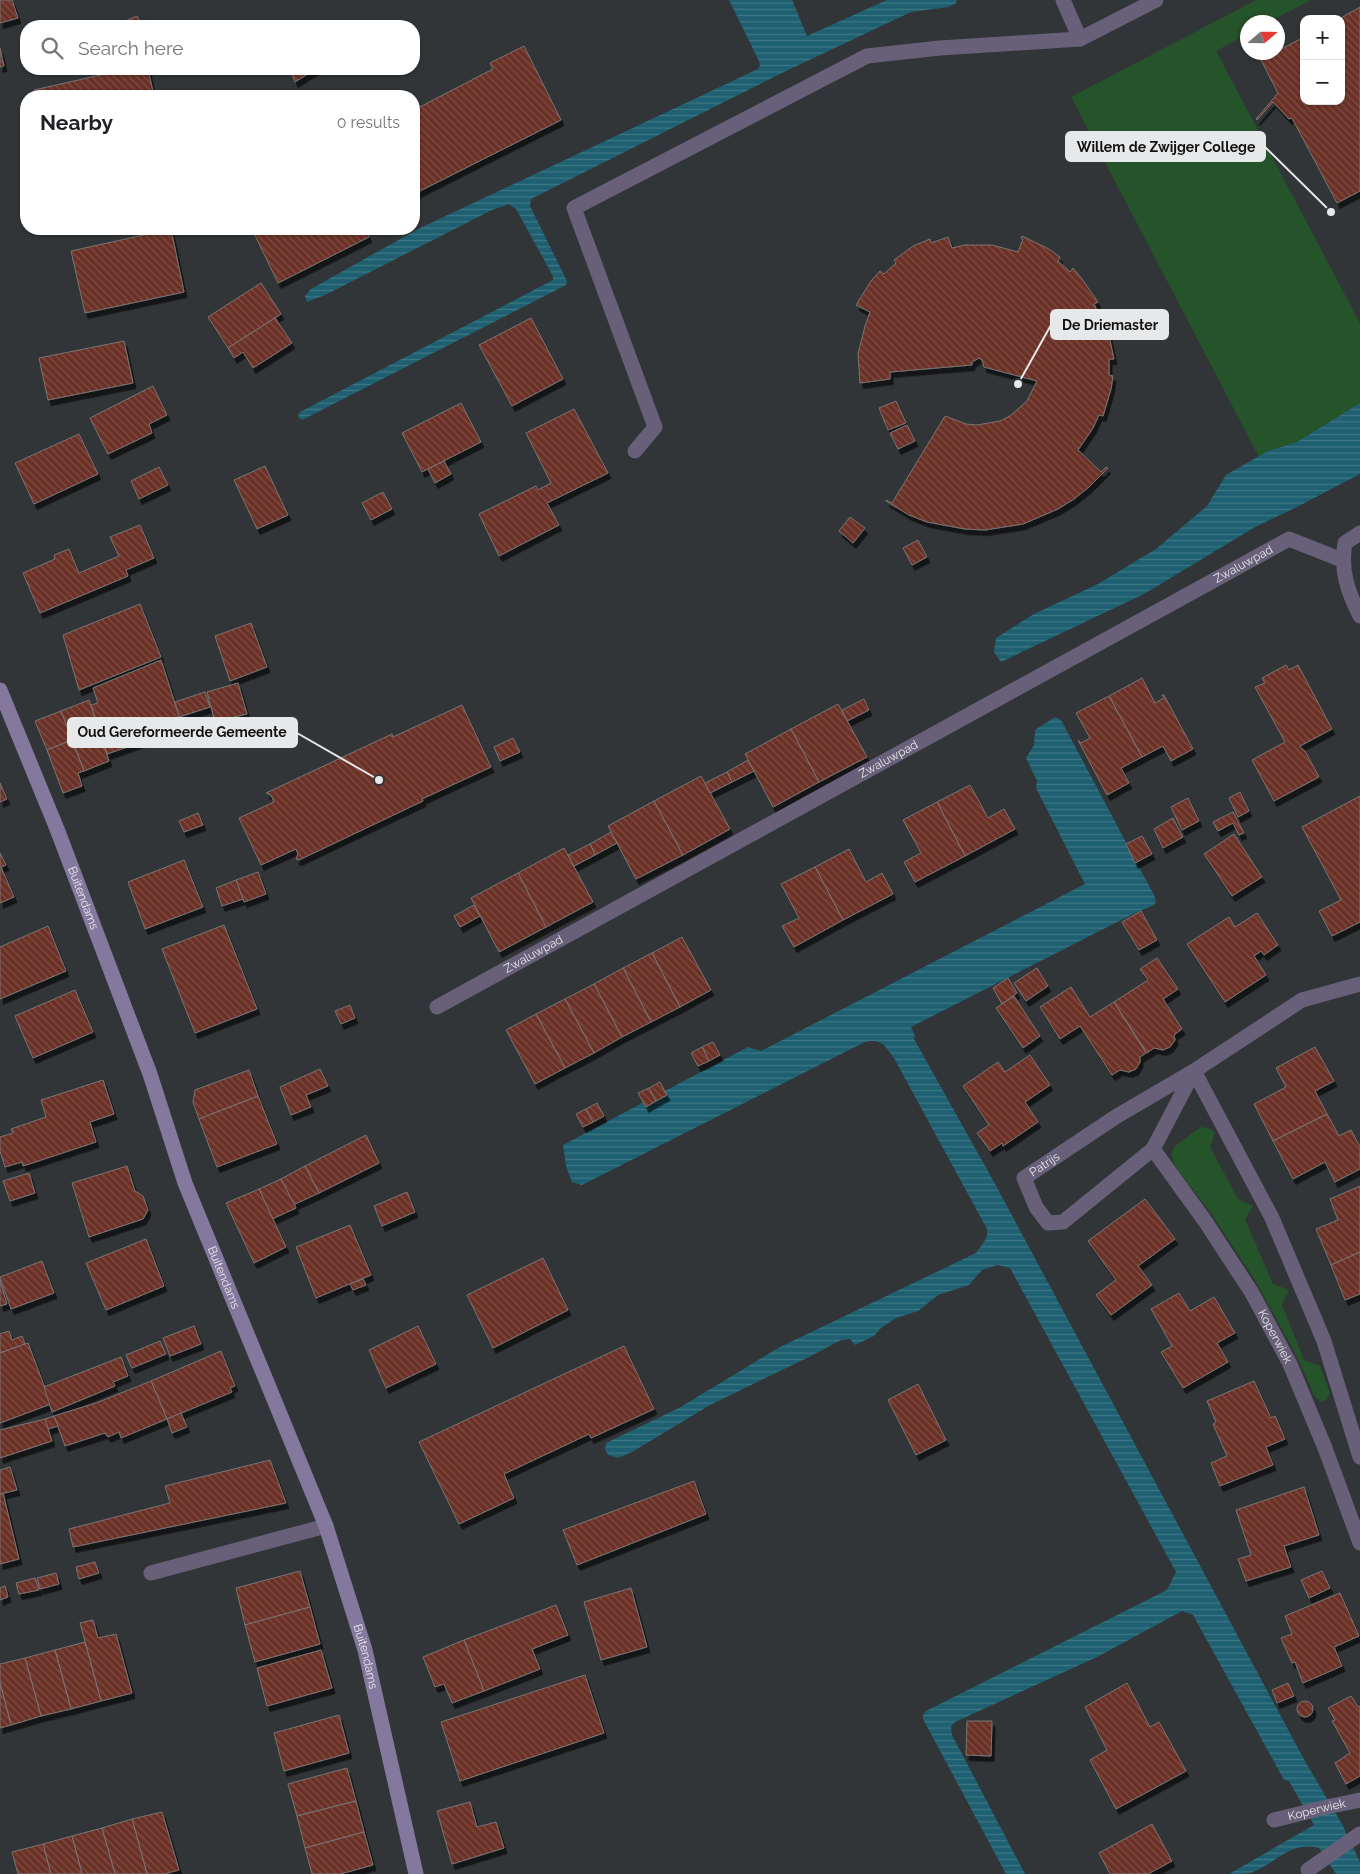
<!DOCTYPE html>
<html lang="en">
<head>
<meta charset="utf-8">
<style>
  body { margin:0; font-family:Raleway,sans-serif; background:#f6f6f6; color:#202124 }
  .controls { position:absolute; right:15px; top:15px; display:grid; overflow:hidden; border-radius:10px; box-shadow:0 1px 4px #0004 }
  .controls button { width:45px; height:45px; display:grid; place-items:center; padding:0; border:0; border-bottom:1px solid #e0e0e0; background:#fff; color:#202124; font:25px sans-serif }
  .compass { position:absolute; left:1240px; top:15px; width:45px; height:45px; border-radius:50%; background:#fff; box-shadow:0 1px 4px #0004; rotate:70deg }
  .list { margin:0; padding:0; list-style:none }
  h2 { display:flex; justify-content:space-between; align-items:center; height:65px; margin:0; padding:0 20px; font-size:21px }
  h2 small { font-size:16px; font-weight:400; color:#757577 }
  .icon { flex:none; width:28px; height:28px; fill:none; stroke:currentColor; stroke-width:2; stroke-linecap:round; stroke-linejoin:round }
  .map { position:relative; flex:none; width:1360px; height:1874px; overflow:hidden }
  .search { position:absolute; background:#fff; box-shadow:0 1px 4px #0004; left:20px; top:20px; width:400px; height:55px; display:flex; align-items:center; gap:12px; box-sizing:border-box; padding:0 18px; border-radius:20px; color:#757577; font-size:19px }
  .panel { position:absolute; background:#fff; box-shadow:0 1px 4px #0004; left:20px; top:90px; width:400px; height:145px; border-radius:20px }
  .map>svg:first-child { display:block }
  .green { fill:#25532a }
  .water { fill:url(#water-rules) }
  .building { fill:url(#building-back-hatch); stroke:#7a7574; filter:url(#shadow) }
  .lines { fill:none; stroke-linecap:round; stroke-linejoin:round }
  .lane { stroke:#686079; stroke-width:15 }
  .street { stroke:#686079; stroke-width:15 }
  .secondary { stroke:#85789f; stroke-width:15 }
  .labels { text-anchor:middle; stroke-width:4; stroke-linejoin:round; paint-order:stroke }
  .street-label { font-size:12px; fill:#e7e8ea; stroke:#323538 }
  .leader { fill:none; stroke:#e7e8ea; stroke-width:2 }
  .callout-dot { fill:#e7e8ea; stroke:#323538; stroke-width:2 }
  .callout { fill:#e7e8ea; stroke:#e7e8ea; stroke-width:2 }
  .callout-label { font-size:14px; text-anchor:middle; font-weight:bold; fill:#111 }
</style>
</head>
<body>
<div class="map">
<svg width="1360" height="1874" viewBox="0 0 1360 1874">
  <defs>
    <pattern id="water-rules" width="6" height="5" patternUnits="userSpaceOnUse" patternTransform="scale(1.25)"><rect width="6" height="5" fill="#1e6071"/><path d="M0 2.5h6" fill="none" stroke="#3f7785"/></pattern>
    <pattern id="building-back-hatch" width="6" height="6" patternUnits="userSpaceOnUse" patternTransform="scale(1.25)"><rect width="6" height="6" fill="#6b3026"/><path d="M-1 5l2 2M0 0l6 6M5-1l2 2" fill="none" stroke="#804e46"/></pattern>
    <filter id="shadow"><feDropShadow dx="3" dy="5.5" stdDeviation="0" flood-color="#0009"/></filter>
  </defs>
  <rect width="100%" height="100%" fill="#323538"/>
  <!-- green -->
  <g class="green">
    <polygon points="1256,0 1311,0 1269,22 1248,22 1247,34 1216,51 1360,323 1360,403 1297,442 1268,451 1259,457 1071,97"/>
    <polygon points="1201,1127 1211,1129 1215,1132 1210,1147 1238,1199 1253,1206 1245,1219 1273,1284 1289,1290 1282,1305 1304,1360 1320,1366 1330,1393 1326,1400 1321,1402 1315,1397 1298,1359 1255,1280 1213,1216 1175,1166 1171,1155 1175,1146"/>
  </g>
  <!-- water -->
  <g class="water">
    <polygon points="729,0 792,0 807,36 887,0 957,0 956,3 948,7 911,12 784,72 531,199 530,206 567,281 566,285 302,420 298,417 300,412 553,280 553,276 516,209 509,204 492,210 325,295 307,302 305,296 311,289 418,229 758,69 760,66 759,61"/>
    <polygon points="1360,403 1360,474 1297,507 1255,527 1144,594 1001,662 994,652 996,638 1034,614 1098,584 1156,549 1207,506 1226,475 1268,451 1297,442"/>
    <path d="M1055 717 1061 720 1154 895 1156 901 1154 905 1137 912 911 1027 915 1036 914 1039 994 1182 1306 1763 1342 1824 1360 1862V1874H1336L1319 1848C1289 1840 1275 1865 1250 1873 1244 1874 1235 1874 1229 1874L1314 1825 1289 1781 1284 1780 1193 1615 1182 1611 1097 1657 955 1722 951 1727 952 1735 1025 1874H1006L923 1719V1715L926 1711 1167 1590 1176 1572 1010 1268 997 1265 982 1270 969 1285 938 1295 918 1311 896 1318 881 1328 874 1336 855 1345 850 1339 841 1340 809 1357 710 1405 632 1452 618 1458 608 1455 605 1449 606 1443 679 1408 778 1348 976 1253C981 1246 989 1238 987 1229L894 1058C884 1045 882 1038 865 1042L582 1185 572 1182 566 1166 563 1145 748 1047 761 1051 1085 884 1036 788 1037 781 1026 758 1034 745 1035 730Z"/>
  </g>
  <!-- building -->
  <g class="building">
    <polygon points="0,0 12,0 18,18 0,23"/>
    <polygon points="1360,7 1360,191 1337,203 1292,118 1289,119 1273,102 1257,120 1256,119 1278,93 1261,60 1304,37 1304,101 1341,101 1341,19 1339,19"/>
    <polygon points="137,16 142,26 125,26 123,22"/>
    <polygon points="524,46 561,120 414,194 414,110 493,69 490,63"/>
    <polygon points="0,48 4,66 0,67"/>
    <polygon points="127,69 148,69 154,96 35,96 34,90"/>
    <polygon points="290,69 316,69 295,82"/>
    <polygon points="171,229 184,292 85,313 71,251"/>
    <polygon points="252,229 365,229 369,237 278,283"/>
    <polygon points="1022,236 1049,249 1060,257 1058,261 1070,272 1073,268 1082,279 1098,302 1094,304 1101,319 1105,317 1114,359 1109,359 1109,375 1113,376 1111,389 1103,416 1099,415 1093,428 1078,450 1101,472 1106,467 1108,468 1089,487 1074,499 1058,509 1023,524 985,530 965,529 927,522 909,515 886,501 886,500 892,503 945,416 966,424 977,425 1000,421 1010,416 1027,401 1037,381 984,367 982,360 979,358 972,362 972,365 890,372 890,379 860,383 858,354 865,326 870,312 856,305 871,281 880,271 884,274 896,263 894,260 913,246 930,239 931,243 948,237 952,248 965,245 992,245 1018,252 1023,239 1021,238"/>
    <polygon points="261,283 281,314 228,348 208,317"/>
    <polygon points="275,318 292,343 253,368 243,352 234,358 228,348"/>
    <polygon points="531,318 563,379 512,406 479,345"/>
    <polygon points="124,341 133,383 48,400 39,358"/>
    <polygon points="153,386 167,415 149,424 152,433 108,454 90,418"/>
    <polygon points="896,401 906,423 888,430 879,408"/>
    <polygon points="461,403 481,442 422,472 402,433"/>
    <polygon points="574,409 608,473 547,503 559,525 499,556 479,514 536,486 538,490 551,483 526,433"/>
    <polygon points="907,425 915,441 898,449 890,433"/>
    <polygon points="79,434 98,474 34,504 15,463"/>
    <polygon points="444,461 451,474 435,483 428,469"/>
    <polygon points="265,466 288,515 257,529 234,480"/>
    <polygon points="159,467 168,485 139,499 131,481"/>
    <polygon points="383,492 392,509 371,520 362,503"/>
    <polygon points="850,517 865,528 853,543 839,531"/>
    <polygon points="140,525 154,558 126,570 128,576 40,613 23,573 55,559 54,555 69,549 79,573 119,556 110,537"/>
    <polygon points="918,540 927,557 912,565 903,548"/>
    <polygon points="140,604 161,657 79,690 63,635"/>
    <polygon points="251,623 267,667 230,681 215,636"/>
    <polygon points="161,660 183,728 107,754 91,705 98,703 93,688"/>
    <polygon points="1286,665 1289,670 1298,665 1332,729 1300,746 1303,750 1305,751 1319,777 1274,801 1252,760 1285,742 1255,687 1265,683 1262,678"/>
    <polygon points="1142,678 1155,703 1164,698 1162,695 1164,695 1193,749 1171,761 1163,746 1142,757 1109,696"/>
    <polygon points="238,683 247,714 234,717 238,731 219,737 207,692"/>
    <polygon points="205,692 210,707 179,717 175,702"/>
    <polygon points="1109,696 1142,757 1121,768 1129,783 1107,795 1078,740 1081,743 1090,738 1076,713"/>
    <polygon points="864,699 869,710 847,721 842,710"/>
    <polygon points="89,700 109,761 84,771 61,711"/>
    <polygon points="838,704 867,757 819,782 791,729"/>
    <polygon points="462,705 491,767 422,799 423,801 299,860 296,859 298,854 296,849 261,865 239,818 274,802 271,795 266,793 392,734 393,737"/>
    <polygon points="61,711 72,740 47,750 35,721"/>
    <polygon points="791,729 819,782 773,807 745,754"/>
    <polygon points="513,738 520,752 500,761 494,747"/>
    <polygon points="72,740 84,771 78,773 82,786 63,793 47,750"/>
    <polygon points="748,760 754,771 732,782 727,772"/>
    <polygon points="727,772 732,782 710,793 705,783"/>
    <polygon points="701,776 730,829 683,855 654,801"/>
    <polygon points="0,783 7,799 0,802"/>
    <polygon points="970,785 988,818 1004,809 1015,829 965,856 937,802"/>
    <polygon points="1240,792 1249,811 1238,817 1229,798"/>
    <polygon points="1360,796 1360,922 1332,936 1319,911 1341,900 1302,827"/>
    <polygon points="1188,798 1199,821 1182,830 1171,807"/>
    <polygon points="654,801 683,855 636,879 608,826"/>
    <polygon points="937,802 965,856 915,882 904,862 921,853 903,820"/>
    <polygon points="1233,812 1244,833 1239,835 1233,823 1218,831 1213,822"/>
    <polygon points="198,813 203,825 184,832 179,821"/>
    <polygon points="1173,818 1183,837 1163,848 1154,829"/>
    <polygon points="611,832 617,843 595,855 590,844"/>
    <polygon points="1234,834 1262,877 1232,896 1204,854"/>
    <polygon points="1142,836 1152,854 1135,863 1126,844"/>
    <polygon points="590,844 595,855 574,866 568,855"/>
    <polygon points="564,848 593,902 546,927 518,873"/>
    <polygon points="849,849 866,882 882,873 893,894 843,920 815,867"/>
    <polygon points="0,853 6,865 1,867 14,897 0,903"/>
    <polygon points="184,860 203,907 145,929 128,882"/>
    <polygon points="815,867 843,920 794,947 782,926 799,918 781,884"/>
    <polygon points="258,872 266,894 244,902 236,880"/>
    <polygon points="518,873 546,927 499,952 471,898"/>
    <polygon points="236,880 243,899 222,906 216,888"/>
    <polygon points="474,905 480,916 460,927 454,916"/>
    <polygon points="1141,911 1157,940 1139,950 1122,922"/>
    <polygon points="1257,913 1278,945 1264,955 1261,951 1254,956 1266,975 1225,1002 1187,944 1229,917 1235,927"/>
    <polygon points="224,925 257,1009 195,1033 162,949"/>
    <polygon points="48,926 66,971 0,999 0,947"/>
    <polygon points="682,937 711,990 680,1007 652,953"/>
    <polygon points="652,953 680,1007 651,1022 623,968"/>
    <polygon points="1157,958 1178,989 1163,999 1182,1029 1174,1035 1175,1040 1170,1047 1163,1050 1154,1048 1147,1053 1114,1002 1148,980 1140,969"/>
    <polygon points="623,968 651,1022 622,1037 594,984"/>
    <polygon points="1037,968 1048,986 1026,1001 1014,983"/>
    <polygon points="1008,978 1017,993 1002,1004 993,988"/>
    <polygon points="594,984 622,1037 594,1053 565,999"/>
    <polygon points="1071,987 1090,1017 1114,1002 1146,1053 1140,1057 1140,1062 1136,1069 1129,1072 1120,1070 1112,1075 1080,1026 1060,1039 1040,1007"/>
    <polygon points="75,990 93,1032 33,1058 15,1016"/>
    <polygon points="1014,996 1040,1036 1023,1048 996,1008"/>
    <polygon points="565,999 594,1053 565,1068 536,1014"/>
    <polygon points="350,1005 355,1018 341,1024 335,1011"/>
    <polygon points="536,1014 565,1068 535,1084 506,1030"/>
    <polygon points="713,1042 720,1055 709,1061 702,1047"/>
    <polygon points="702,1047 709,1061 698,1066 691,1053"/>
    <polygon points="1315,1047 1334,1081 1315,1091 1327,1114 1273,1141 1254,1104 1286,1087 1276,1068"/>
    <polygon points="1030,1055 1050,1085 1025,1102 1038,1122 1003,1146 1002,1143 990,1151 977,1133 989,1125 963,1086 998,1062 1005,1072"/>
    <polygon points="320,1069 328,1086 306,1095 311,1107 291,1115 280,1087"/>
    <polygon points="249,1070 258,1096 199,1119 193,1102 195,1090"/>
    <polygon points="103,1080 114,1114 90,1122 96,1142 23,1166 22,1162 5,1167 0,1151 0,1137 13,1133 11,1129 46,1117 41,1100"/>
    <polygon points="660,1082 667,1095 656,1101 649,1088"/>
    <polygon points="649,1088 656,1101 646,1107 638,1093"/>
    <polygon points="258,1096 277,1144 217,1167 199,1119"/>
    <polygon points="597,1103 604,1116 593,1122 586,1109"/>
    <polygon points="586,1109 593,1122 583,1127 576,1114"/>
    <polygon points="1327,1114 1339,1136 1351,1130 1360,1147 1360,1169 1335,1182 1325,1162 1293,1179 1273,1141"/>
    <polygon points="366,1135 379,1163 319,1193 305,1166"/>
    <polygon points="127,1166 135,1191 143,1196 148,1210 143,1219 89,1237 72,1183"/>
    <polygon points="305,1166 319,1193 293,1205 281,1179"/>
    <polygon points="29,1173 35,1193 10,1201 3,1181"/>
    <polygon points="281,1179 296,1208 272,1219 259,1189"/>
    <polygon points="1360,1186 1360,1252 1331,1265 1316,1229 1338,1220 1330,1199"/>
    <polygon points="259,1189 286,1247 254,1263 226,1203"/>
    <polygon points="407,1192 415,1212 382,1226 374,1206"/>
    <polygon points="1145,1199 1175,1239 1138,1266 1152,1285 1111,1315 1096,1295 1116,1280 1088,1241"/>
    <polygon points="350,1225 371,1275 316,1298 296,1247"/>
    <polygon points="146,1239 164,1286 106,1310 86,1263"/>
    <polygon points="1360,1252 1360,1294 1345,1300 1331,1265"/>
    <polygon points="543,1258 568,1310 493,1348 467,1295"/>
    <polygon points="42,1261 54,1293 11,1309 0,1277"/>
    <polygon points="363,1279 366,1285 353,1290 350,1284"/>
    <polygon points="0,1280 7,1304 0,1306"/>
    <polygon points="1179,1293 1190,1311 1214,1297 1235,1333 1217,1343 1228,1362 1183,1388 1161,1352 1172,1346 1151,1309"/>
    <polygon points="194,1326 201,1344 170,1356 163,1338"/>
    <polygon points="418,1326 436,1364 386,1388 369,1350"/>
    <polygon points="9,1331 12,1340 22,1336 25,1344 0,1353 0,1334"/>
    <polygon points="160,1341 166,1354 132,1368 126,1355"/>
    <polygon points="28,1343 51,1404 0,1423 0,1353"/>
    <polygon points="624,1346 654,1409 591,1438 589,1434 504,1474 514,1498 459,1524 419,1442"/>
    <polygon points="221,1351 235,1386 230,1388 232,1392 167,1419 151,1381"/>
    <polygon points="121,1357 128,1376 113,1382 115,1386 52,1412 44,1387"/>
    <polygon points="151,1381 167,1419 121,1438 119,1432 108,1437 105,1433 65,1446 54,1416 96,1403"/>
    <polygon points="1254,1381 1271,1418 1275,1416 1285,1439 1266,1447 1273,1465 1220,1486 1211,1463 1227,1456 1213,1424 1216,1422 1207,1401"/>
    <polygon points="918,1384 946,1440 916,1455 888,1400"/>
    <polygon points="181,1413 187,1427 172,1433 167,1419"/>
    <polygon points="54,1416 58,1426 48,1429 45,1419"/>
    <polygon points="45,1419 52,1441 0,1458 0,1430"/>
    <polygon points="270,1460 286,1503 73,1547 69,1529 170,1503 165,1486"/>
    <polygon points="10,1467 17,1490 0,1494 0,1470"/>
    <polygon points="694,1481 706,1514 577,1565 563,1530"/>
    <polygon points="1304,1487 1319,1535 1284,1546 1291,1567 1246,1581 1238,1559 1251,1555 1236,1510"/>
    <polygon points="3,1493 19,1559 0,1564 0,1494"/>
    <polygon points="95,1562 99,1573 79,1579 76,1567"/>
    <polygon points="300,1571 310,1607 245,1625 236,1588"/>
    <polygon points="1322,1571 1330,1588 1309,1598 1301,1580"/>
    <polygon points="56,1573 59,1584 40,1589 37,1578"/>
    <polygon points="35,1578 39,1590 19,1594 16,1583"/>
    <polygon points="5,1586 8,1597 0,1600 0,1588"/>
    <polygon points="631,1588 647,1647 601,1660 584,1602"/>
    <polygon points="1340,1593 1359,1636 1334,1647 1342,1666 1303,1683 1295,1662 1292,1663 1281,1638 1292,1634 1285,1616"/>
    <polygon points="556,1605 568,1635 532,1649 540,1669 484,1691 464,1640"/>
    <polygon points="310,1607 320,1644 255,1662 245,1625"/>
    <polygon points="93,1620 98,1638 116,1634 132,1693 101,1701 80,1623"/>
    <polygon points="464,1640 484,1691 452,1703 444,1684 435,1687 423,1657"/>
    <polygon points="85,1642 101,1701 71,1709 55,1650"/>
    <polygon points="55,1650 71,1709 41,1716 25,1658"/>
    <polygon points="321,1650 332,1688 267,1706 257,1668"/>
    <polygon points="25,1658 41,1716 11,1725 0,1683 0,1664"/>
    <polygon points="585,1675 604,1733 460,1781 441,1722"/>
    <polygon points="0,1683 11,1725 0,1728"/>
    <polygon points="1127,1683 1150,1727 1159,1722 1186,1771 1116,1809 1090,1760 1107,1750 1085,1707"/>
    <polygon points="1288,1683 1294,1696 1277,1703 1272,1690"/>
    <polygon points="1351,1696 1358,1707 1360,1706 1360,1776 1346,1784 1335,1763 1350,1753 1332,1721 1335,1720 1328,1708"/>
    <circle cx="1305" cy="1709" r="8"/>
    <polygon points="339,1715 349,1753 284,1771 274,1733"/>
    <polygon points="967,1721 992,1721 991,1756 966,1755"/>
    <polygon points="347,1768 356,1801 297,1816 288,1784"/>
    <polygon points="356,1801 364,1832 305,1848 297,1816"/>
    <polygon points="470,1802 477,1827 496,1822 504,1848 452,1864 437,1811"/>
    <polygon points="162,1812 179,1870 164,1874 147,1874 132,1819"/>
    <polygon points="132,1819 147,1874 115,1874 102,1828"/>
    <polygon points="1152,1824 1172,1861 1148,1874 1110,1874 1099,1853"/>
    <polygon points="102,1828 115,1874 82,1874 72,1836"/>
    <polygon points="364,1832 373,1865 340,1874 312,1874 305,1848"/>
    <polygon points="72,1836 82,1874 51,1874 43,1844"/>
    <polygon points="43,1844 51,1874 18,1874 12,1852"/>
  </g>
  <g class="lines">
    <!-- lane -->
    <g class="lane">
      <polyline points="635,451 655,427 574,208 867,56 940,48 1080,39"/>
      <polyline points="151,1573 326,1526"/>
    </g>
    <!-- street -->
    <g class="street">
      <polyline points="1063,0 1080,39 1156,0"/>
      <path d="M1360 533 1345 543C1340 571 1348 592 1360 616"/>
      <path id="s1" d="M437 1007 1289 539 1342 560"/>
      <path id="s2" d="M1194 1071 1153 1149 1063 1222 1048 1223 1036 1207 1024 1178 1117 1116 1194 1071 1302 1000 1360 984"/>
      <polyline points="1194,1071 1272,1218 1324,1341 1360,1457"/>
      <path id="s3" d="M1153 1149 1205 1221 1252 1293 1290 1364 1325 1448 1360 1543"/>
      <path id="s4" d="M1274 1820 1331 1806 1360 1800"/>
      <polyline points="1308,1870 1360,1834"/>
    </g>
    <!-- secondary -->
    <path class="secondary" id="s5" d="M0 690 57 829 150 1074 185 1183 326 1526 365 1650 416 1874"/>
  </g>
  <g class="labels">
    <!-- street labels -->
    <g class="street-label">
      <text dy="4" stroke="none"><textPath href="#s1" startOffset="920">Zwaluwpad</textPath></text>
      <text dy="4" stroke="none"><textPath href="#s1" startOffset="515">Zwaluwpad</textPath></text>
      <text dy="4" stroke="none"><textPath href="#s5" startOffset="224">Buitendams</textPath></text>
      <text dy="4" stroke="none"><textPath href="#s1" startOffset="110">Zwaluwpad</textPath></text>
      <text dy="4" stroke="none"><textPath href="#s2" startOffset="295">Patrijs</textPath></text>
      <text dy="4" stroke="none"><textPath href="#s5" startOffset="629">Buitendams</textPath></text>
      <text dy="4" stroke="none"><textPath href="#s3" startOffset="224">Koperwiek</textPath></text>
      <text dy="4" stroke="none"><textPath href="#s5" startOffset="1034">Buitendams</textPath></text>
      <text dy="4" stroke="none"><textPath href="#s4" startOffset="44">Koperwiek</textPath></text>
    </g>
  </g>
  <!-- callouts -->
  <path class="leader" d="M1331 212L1265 147M1018 384L1051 325M379 780L297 733"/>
  <g class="callout-dot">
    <circle cx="1331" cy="212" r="5"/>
    <circle cx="1018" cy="384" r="5"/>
    <circle cx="379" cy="780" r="5"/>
  </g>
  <g class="callout">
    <rect x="1066" y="132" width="199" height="29" rx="5"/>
    <rect x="1051" y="310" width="117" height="29" rx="5"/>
    <rect x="68" y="718" width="229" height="29" rx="5"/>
  </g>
  <g class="callout-label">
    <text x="1166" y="152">Willem de Zwijger College</text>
    <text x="1110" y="330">De Driemaster</text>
    <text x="182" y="737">Oud Gereformeerde Gemeente</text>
  </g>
</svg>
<div class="controls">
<button>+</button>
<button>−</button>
</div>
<svg class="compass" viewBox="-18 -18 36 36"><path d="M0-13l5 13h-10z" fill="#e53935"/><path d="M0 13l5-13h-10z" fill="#757577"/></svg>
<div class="search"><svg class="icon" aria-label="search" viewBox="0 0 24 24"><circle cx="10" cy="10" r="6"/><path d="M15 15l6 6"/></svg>Search here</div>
<section class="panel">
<h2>Nearby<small>0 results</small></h2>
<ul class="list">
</ul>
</section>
</div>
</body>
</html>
